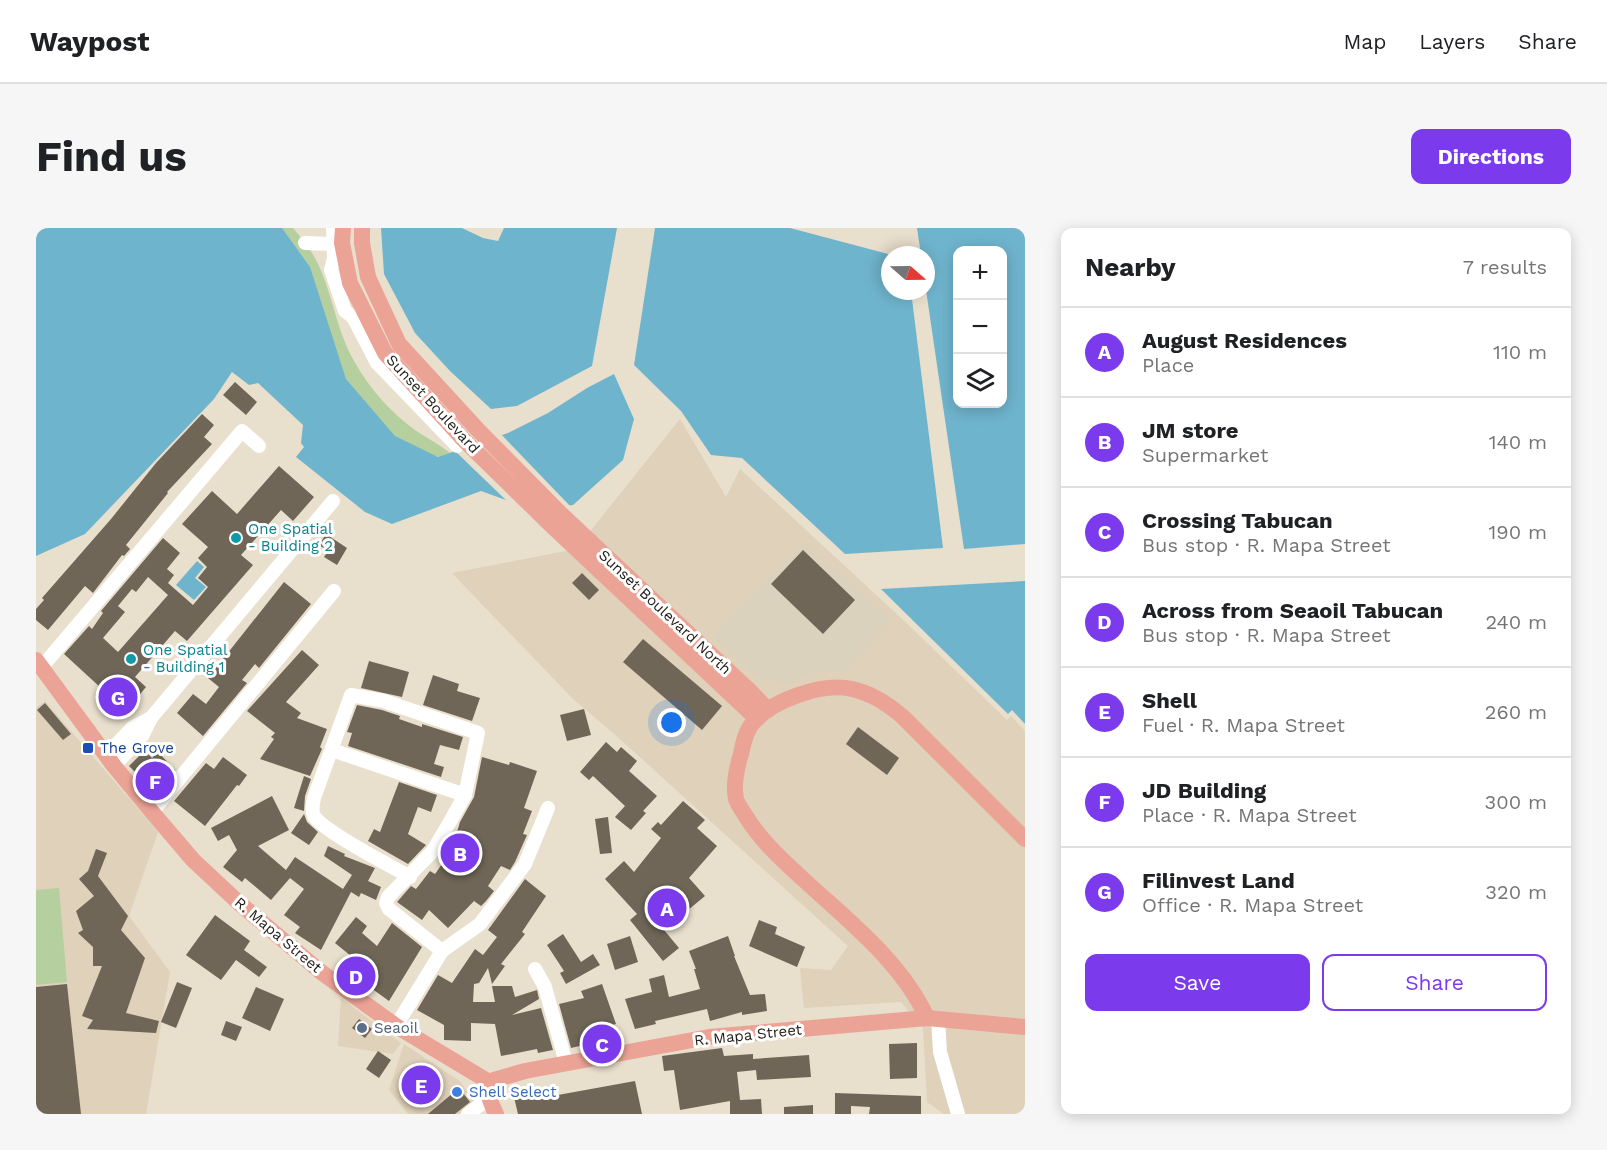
<!DOCTYPE html>
<html lang="en">
<head>
<meta charset="utf-8">
<style>
  body { margin:0; font-family:"Work Sans",sans-serif; background:#f6f6f6; color:#202124 }
  .controls { position:absolute; right:18px; top:18px; display:grid; overflow:hidden; border-radius:12px; box-shadow:0 3px 15px #0003 }
  .controls button { width:54px; height:54px; display:grid; place-items:center; padding:0; border:0; border-bottom:2px solid #e0e0e0; background:#fff; color:#202124; font:30px sans-serif }
  .compass { position:absolute; left:845px; top:18px; width:54px; height:54px; border-radius:50%; background:#fff; box-shadow:0 3px 15px #0003; rotate:110deg }
  .you { position:absolute; left:636px; top:495px; width:21px; height:21px; margin:-15px; border:4px solid #fff; border-radius:50%; background:#1a73e8; box-shadow:0 0 0 9px #1a73e833 }
  .badge { display:grid; place-items:center; width:39px; height:39px; border-radius:50%; background:#7c3aed; color:#fff; font-size:20px; font-weight:700 }
  .pin { position:absolute; translate:-50% -50%; border:3px solid #fff; box-shadow:0 2px 6px #0006 }
  .list { margin:0; padding:0; list-style:none }
  h2 { display:flex; justify-content:space-between; align-items:center; height:78px; margin:0; padding:0 24px; font-size:26px }
  h2 small { font-size:20px; font-weight:400; color:#757577 }
  .list li { display:grid; grid-template-columns:39px 1fr auto; gap:18px; align-items:center; box-sizing:border-box; height:90px; padding:0 24px; border-top:2px solid #e0e0e0 }
  .list b { display:block; font-size:22px; white-space:nowrap }
  .list p { margin:0; font-size:20px; white-space:nowrap; color:#757577 }
  .list em { font-size:20px; font-style:normal; color:#757577 }
  .actions { display:flex; gap:12px; padding:18px 24px }
  .actions a { flex:1; padding:14px 0; border:2px solid #7c3aed; border-radius:12px; text-align:center; font-size:21px; color:#7c3aed }
  .actions .main { background:#7c3aed; color:#fff }
  .icon { flex:none; width:33px; height:33px; fill:none; stroke:currentColor; stroke-width:2; stroke-linecap:round; stroke-linejoin:round }
  .map { position:relative; flex:none; width:989px; height:886px; overflow:hidden; border-radius:12px }
  header { display:flex; align-items:center; gap:36px; box-sizing:border-box; height:84px; padding:0 30px; background:#fff; border-bottom:2px solid #e0e0e0 }
  header strong { font-size:28px }
  nav { display:flex; gap:33px; margin-inline-start:auto; font-size:21px }
  .intro { display:flex; align-items:center; justify-content:space-between; box-sizing:border-box; height:144px; padding:0 36px }
  h1 { margin:0; font-size:42px }
  .button { padding:15px 27px; border-radius:12px; background:#7c3aed; color:#fff; font-size:21px; font-weight:700 }
  main { display:flex; gap:36px; padding:0 36px }
  aside { flex:1; background:#fff; border-radius:12px; box-shadow:0 3px 15px #0003 }
  .map>svg:first-child { display:block }
  .built { fill:#dfd1ba }
  .industrial { fill:#dad2bd }
  .green { fill:#b5d09e }
  .water { fill:#6fb4cd; fill-rule:evenodd }
  .pier { fill:#e9dfcd }
  .building { fill:#6f6657; fill-rule:evenodd }
  .lines { fill:none; stroke-linecap:round; stroke-linejoin:round }
  .minor { stroke:#fff; stroke-width:14 }
  .major { stroke:#eba396; stroke-width:16 }
  .culture-dot { fill:#0f9aa8; stroke:#fff; stroke-width:2 }
  .transit-dot { fill:#1a4fb4; stroke:#fff; stroke-width:2 }
  .service-dot { fill:#5c6f8a; stroke:#fff; stroke-width:2 }
  .shop-dot { fill:#3f7fe0; stroke:#fff; stroke-width:2 }
  .labels { text-anchor:middle; stroke-width:6; stroke-linejoin:round; paint-order:stroke }
  .street-label { font-size:15px; fill:#201d16; stroke:#fff }
  .culture-label { font-size:15px; fill:#0d838f; stroke:#fff; text-anchor:start }
  .transit-label { font-size:15px; fill:#164399; stroke:#fff; text-anchor:start }
  .service-label { font-size:15px; fill:#4e5e75; stroke:#fff; text-anchor:start }
  .shop-label { font-size:15px; fill:#366cbe; stroke:#fff; text-anchor:start }
</style>
</head>
<body>
<header>
<strong>Waypost</strong>
<nav><a>Map</a><a>Layers</a><a>Share</a></nav>
</header>
<div class="intro"><h1>Find us</h1><a class="button">Directions</a></div>
<main>
<div class="map">
<svg width="989" height="886" viewBox="0 0 989 886">
  <rect width="100%" height="100%" fill="#e9dfcd"/>
  <!-- built -->
  <g class="built">
    <polygon points="644,191 690,269 704,241 863,388 971,492 975,488 989,503 989,886 908,886 891,874 887,800 865,774 768,780 764,740 795,742 812,718 584,511 536,470 416,345 540,321"/>
    <polygon points="9,473 122,604 93,688 134,744 110,886 0,886 0,480"/>
    <polygon points="305,770 365,815 357,826 302,818"/>
    <polygon points="368,816 425,854 437,874 423,886 372,886 353,862"/>
  </g>
  <!-- industrial -->
  <polygon class="industrial" points="768,315 854,391 808,443 779,444 748,456 732,452 725,453 677,408"/>
  <!-- green -->
  <g class="green">
    <path d="M245 0H257C267 12 277 24 283 38 297 69 301 103 318 133 333 160 355 185 379 202 391 210 403 216 414 225L403 229 359 217 309 154Z"/>
    <polygon points="23,660 31,754 0,757 0,662"/>
  </g>
  <!-- water -->
  <g class="water">
    <polygon points="0,0 246,0 274,39 310,151 359,208 402,229 472,205 512,185 551,160 578,146 598,191 587,232 537,277 498,282 445,263 356,296 329,284 260,229 268,219 265,215 267,197 222,155 213,157 196,144 178,171 49,306 0,328"/>
    <polygon points="345,0 426,0 447,10 462,13 468,0 581,0 556,138 481,178 455,181 414,143 379,105 348,46"/>
    <polygon points="619,0 754,0 856,27 854,27 854,63 875,63 907,320 809,326 706,230 675,227 645,183 598,137"/>
    <path d="M881 0H989V316L928 321 890 62V27H885ZM921 22H966V176H921Z"/>
    <polygon points="161,333 168,339 159,350 170,359 158,372 140,357"/>
    <polygon points="989,353 989,496 976,482 972,486 845,361"/>
  </g>
  <!-- pier -->
  <polygon class="pier" points="463,204 535,279 498,285 475,277 418,222 423,217"/>
  <!-- building -->
  <g class="building">
    <polygon points="199,154 221,174 210,187 187,167"/>
    <polygon points="166,186 178,197 168,209 176,216 131,264 132,265 90,317 94,321 88,328 86,327 57,365 49,358 12,402 0,392 0,381 8,372 6,370 75,291 120,235"/>
    <path d="M243 238 278 269 257 293 245 282 205 327 217 337 151 413 139 403 99 449 110 459 90 483 28 426 53 398 56 401 67 385 65 383 127 310 144 325 131 341 138 347 132 355 157 377 172 359 162 350 171 339 162 330 172 319 146 296 176 263 201 286ZM112 349 132 367 82 424 67 410 89 384 82 378 96 361 100 364Z"/>
    <polygon points="290,306 311,320 301,337 288,329 292,323 283,317"/>
    <polygon points="767,322 819,372 787,406 735,356"/>
    <polygon points="546,345 563,362 553,372 536,355"/>
    <polygon points="248,354 275,376 223,440 219,436 206,452 211,455 167,508 141,485 157,466 170,476 183,459 172,450"/>
    <polygon points="607,411 686,478 666,502 587,434"/>
    <polygon points="266,422 283,437 250,474 265,485 261,490 291,501 284,519 286,521 274,548 224,531 238,511 235,509 239,505 211,483"/>
    <polygon points="333,433 373,444 366,469 325,460"/>
    <polygon points="397,447 423,456 421,463 444,470 436,493 387,477"/>
    <polygon points="9,475 35,506 27,512 1,482"/>
    <polygon points="321,477 346,482 364,488 363,491 386,499 386,496 427,509 423,522 404,517 398,536 408,539 405,549 312,518 316,505 311,504"/>
    <polygon points="548,481 555,507 531,513 524,487"/>
    <polygon points="822,499 863,530 851,547 810,516"/>
    <polygon points="570,514 581,524 585,519 601,533 593,543 621,568 607,583 610,585 595,602 579,589 589,578 557,548 553,552 544,544"/>
    <polygon points="109,522 116,530 122,524 139,542 119,564 93,538"/>
    <polygon points="187,529 211,547 203,558 201,557 169,598 138,573 170,535 178,541"/>
    <polygon points="446,529 473,537 474,534 501,543 488,580 496,583 487,606 491,607 479,634 474,642 465,638 452,658 458,663 450,673 445,678 438,673 412,700 393,682 386,692 361,674 375,658 380,661 394,643 399,646 411,629 409,628 418,614 424,594 438,569"/>
    <polygon points="268,548 275,551 269,568 268,583 258,580"/>
    <polygon points="363,554 401,567 395,584 382,579 372,606 390,617 372,636 332,613 338,601 344,604"/>
    <polygon points="236,568 253,602 222,618 250,642 259,629 307,661 316,647 288,628 292,618 309,626 308,628 339,640 332,653 345,659 340,672 325,665 323,669 315,664 285,722 259,705 264,699 248,687 268,661 254,650 235,672 209,650 206,654 187,639 201,622 193,607 182,613 175,600"/>
    <polygon points="647,573 669,592 661,600 681,618 653,650 669,668 628,702 643,720 627,733 594,692 601,686 569,651 588,633 598,644 625,610 615,601 622,594 625,597"/>
    <polygon points="268,586 271,594 282,604 273,617 255,605"/>
    <polygon points="572,589 576,625 564,626 559,591"/>
    <polygon points="60,621 71,625 62,648 92,688 85,702 109,730 90,785 123,793 120,805 51,801 57,792 46,788 66,738 57,738 57,719 42,705 47,702 40,683 58,668 43,651 52,643"/>
    <polygon points="489,651 510,668 486,704 489,706 465,736 469,738 456,756 452,740 443,755 438,756 437,774 459,774 456,758 476,758 479,769 501,762 503,771 476,787 505,780 517,822 502,825 501,821 465,828 459,796 435,795 435,813 408,812 408,797 381,782 402,747 416,755 439,721 447,727 461,709 452,702"/>
    <polygon points="179,687 214,713 208,722 231,739 223,749 200,732 185,752 150,727"/>
    <polygon points="320,689 331,698 326,705 341,718 356,695 386,719 353,773 335,760 338,756 322,743 326,737 299,715"/>
    <polygon points="723,692 741,699 739,706 769,719 761,739 713,718"/>
    <polygon points="527,706 545,734 557,726 564,737 530,756 524,745 528,743 511,717"/>
    <polygon points="594,708 602,734 579,742 571,716"/>
    <polygon points="692,708 699,728 698,728 714,767 729,766 731,783 706,787 706,784 674,793 671,781 619,793 620,796 599,801 589,771 616,764 613,751 628,747 633,769 664,761 658,741 660,741 653,723"/>
    <polygon points="141,754 156,760 140,800 125,794"/>
    <polygon points="31,756 45,886 0,886 0,759"/>
    <polygon points="566,756 580,796 562,802 565,813 535,820 523,776 548,770 545,763"/>
    <polygon points="220,759 248,771 234,803 206,790"/>
    <polygon points="323,791 336,801 329,810 316,800"/>
    <polygon points="190,793 206,799 200,813 185,807"/>
    <polygon points="881,815 881,850 854,851 853,816"/>
    <polygon points="686,820 688,828 717,826 717,831 773,827 775,849 721,852 720,842 701,844 704,872 725,871 726,886 694,886 694,873 644,882 638,842 628,843 626,828"/>
    <polygon points="342,823 355,832 343,850 330,841"/>
    <polygon points="389,839 400,846 380,875 370,868"/>
    <polygon points="599,853 606,886 482,886 477,865 520,857 522,867"/>
    <polygon points="423,860 434,874 419,886 392,886"/>
    <polygon points="799,865 885,868 885,886 833,886 834,879 815,878 815,886 799,886"/>
    <polygon points="777,877 777,886 748,886 748,879"/>
  </g>
  <g class="lines">
    <!-- minor -->
    <g class="minor">
      <polyline points="297,0 298,30 295,42 309,83 317,89 341,135 421,218"/>
      <polyline points="269,15 296,16"/>
      <polyline points="5,440 206,203 223,218"/>
      <polyline points="296,522 429,567"/>
      <polyline points="70,527 96,500 115,490"/>
      <polyline points="78,538 106,508 115,490 297,273"/>
      <polyline points="116,584 298,363"/>
      <path d="M374 649C355 638 288 604 278 588 275 582 277 576 278 570L315 467 348 473 442 505 429 567 415 592 396 624 352 669 350 675 353 681 406 723"/>
      <polyline points="499,741 509,759 530,835"/>
      <polyline points="902,790 904,824 922,886"/>
      <polyline points="360,798 406,723 444,696 489,636 512,580"/>
      <polyline points="432,886 453,870"/>
    </g>
    <!-- major -->
    <g class="major">
      <polyline points="307,0 306,15 314,55 349,125 428,212 514,296 721,491"/>
      <polyline points="326,0 326,15 332,49 363,116 441,201 525,286 714,463 732,482"/>
      <polyline points="0,432 78,538 116,584 157,632 203,675 285,744 360,798 455,855"/>
      <path d="M891 790C866 734 811 692 767 651 745 631 725 613 709 587 706 582 702 577 700 571 697 557 701 539 705 526 707 516 709 505 716 496 734 473 786 454 816 461 835 465 852 476 867 489L989 611"/>
      <polyline points="455,855 458,852 489,843 673,809 891,790 989,799"/>
      <path d="M455 855C450 866 455 875 460 886"/>
    </g>
  </g>
  <!-- markers -->
  <g class="culture-dot">
    <circle cx="200" cy="310" r="6"/>
    <circle cx="95" cy="431" r="6"/>
  </g>
  <rect class="transit-dot" x="46" y="514" width="12" height="12" rx="3"/>
  <circle class="service-dot" cx="326" cy="800" r="6"/>
  <circle class="shop-dot" cx="421" cy="864" r="6"/>
  <g class="labels">
    <!-- street labels -->
    <g class="street-label">
      <text transform="translate(397 176) rotate(47)" y="5">Sunset Boulevard</text>
      <text transform="translate(629 384) rotate(43)" y="5">Sunset Boulevard North</text>
      <text transform="translate(242 707) rotate(40)" y="5">R. Mapa Street</text>
      <text transform="translate(712 807) rotate(-6)" y="5">R. Mapa Street</text>
    </g>
    <!-- culture labels -->
    <g class="culture-label">
      <text x="212" y="306">One Spatial<tspan x="212" dy="17">- Building 2</tspan></text>
      <text x="107" y="427">One Spatial<tspan x="107" dy="17">- Building 1</tspan></text>
    </g>
    <!-- transit labels -->
    <g class="transit-label">
      <text x="64" y="525">The Grove</text>
    </g>
    <!-- service labels -->
    <g class="service-label">
      <text x="338" y="805">Seaoil</text>
    </g>
    <!-- shop labels -->
    <g class="shop-label">
      <text x="433" y="869">Shell Select</text>
    </g>
  </g>
</svg>
<div class="controls">
<button>+</button>
<button>−</button>
<button><svg class="icon" aria-label="layers" viewBox="0 0 24 24"><path d="M12 4l9 5-9 5-9-5zM3 14l9 5 9-5"/></svg></button>
</div>
<svg class="compass" viewBox="-18 -18 36 36"><path d="M0-13l5 13h-10z" fill="#e53935"/><path d="M0 13l5-13h-10z" fill="#757577"/></svg>
<div class="you"></div>
<div class="pin badge" style="left:631px;top:680px">A</div>
<div class="pin badge" style="left:424px;top:625px">B</div>
<div class="pin badge" style="left:566px;top:816px">C</div>
<div class="pin badge" style="left:320px;top:748px">D</div>
<div class="pin badge" style="left:385px;top:857px">E</div>
<div class="pin badge" style="left:119px;top:553px">F</div>
<div class="pin badge" style="left:82px;top:469px">G</div>
</div>
<aside>
<h2>Nearby<small>7 results</small></h2>
<ul class="list">
<li><span class="badge">A</span><div><b>August Residences</b><p>Place</p></div><em>110 m</em></li>
<li><span class="badge">B</span><div><b>JM store</b><p>Supermarket</p></div><em>140 m</em></li>
<li><span class="badge">C</span><div><b>Crossing Tabucan</b><p>Bus stop · R. Mapa Street</p></div><em>190 m</em></li>
<li><span class="badge">D</span><div><b>Across from Seaoil Tabucan</b><p>Bus stop · R. Mapa Street</p></div><em>240 m</em></li>
<li><span class="badge">E</span><div><b>Shell</b><p>Fuel · R. Mapa Street</p></div><em>260 m</em></li>
<li><span class="badge">F</span><div><b>JD Building</b><p>Place · R. Mapa Street</p></div><em>300 m</em></li>
<li><span class="badge">G</span><div><b>Filinvest Land</b><p>Office · R. Mapa Street</p></div><em>320 m</em></li>
</ul>
<div class="actions"><a class="main">Save</a><a>Share</a></div>
</aside>
</main>
</body>
</html>
